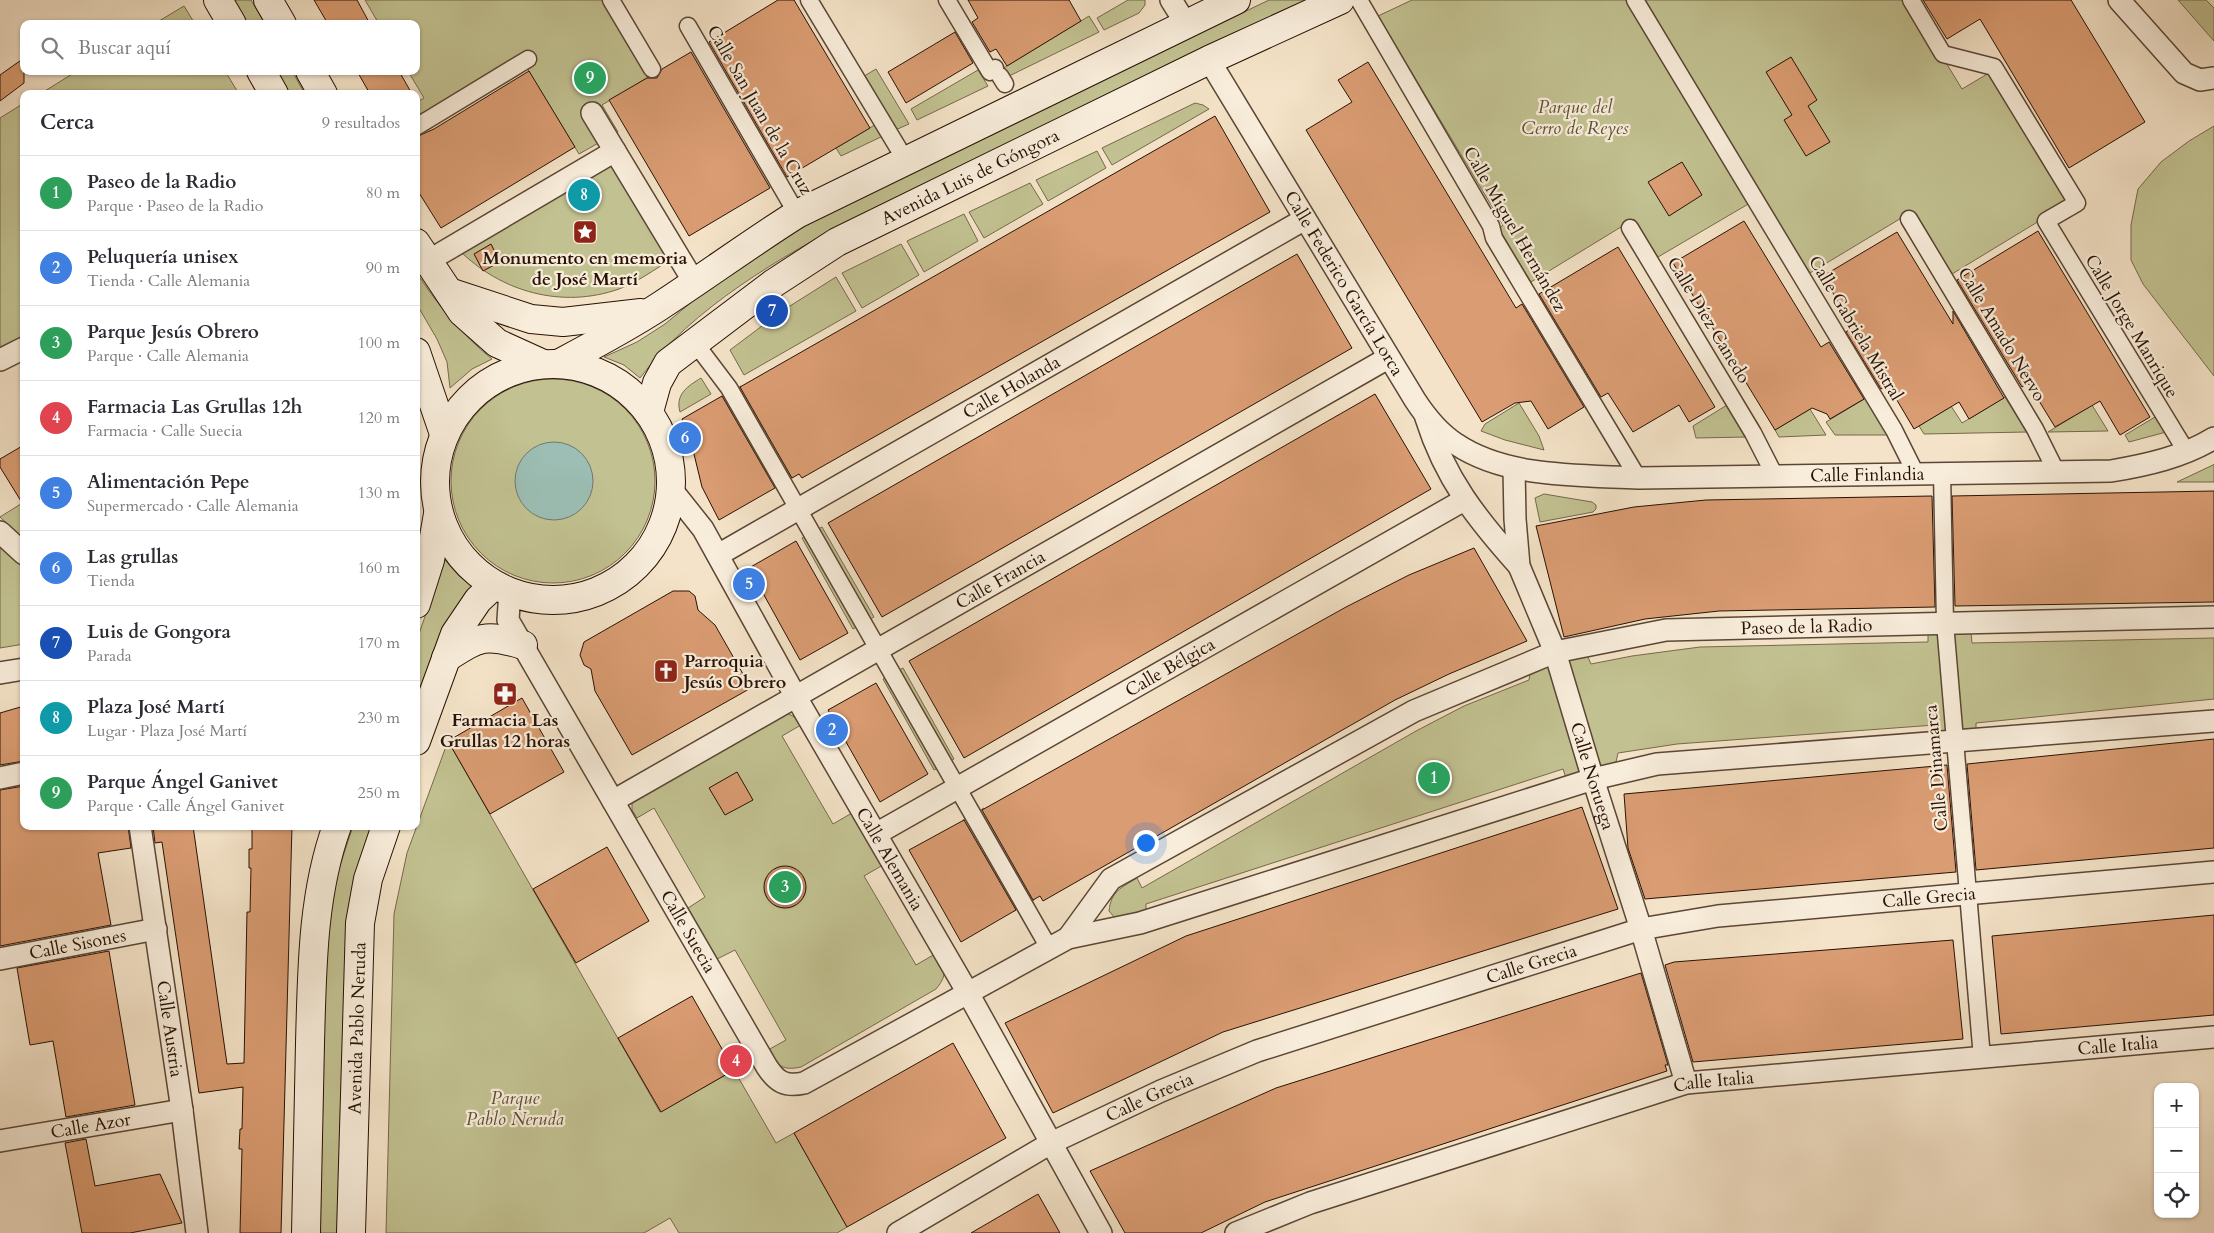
<!DOCTYPE html>
<html lang="es">
<head>
<meta charset="utf-8">
<style>
  body { margin:0; font-family:Cardo,serif; background:#f2f2f3; color:#2b2b33 }
  .controls { position:absolute; right:15px; bottom:15px; display:grid; overflow:hidden; border-radius:10px; box-shadow:0 1px 4px #0004 }
  .controls button { width:45px; height:45px; display:grid; place-items:center; padding:0; border:0; border-bottom:1px solid #e1e1e2; background:#fff; color:#2b2b33; font:25px sans-serif }
  .you { position:absolute; left:1145px; top:842px; width:18px; height:18px; margin:-12px; border:4px solid #fff; border-radius:50%; background:#1a73e8; box-shadow:0 0 0 8px #1a73e833 }
  .badge { display:grid; place-items:center; width:32px; height:32px; border-radius:50%; background:#b45309; color:#fff; font-size:16px; font-weight:700 }
  .pin { position:absolute; translate:-50% -50%; border:2px solid #fff; box-shadow:0 1px 5px #0006 }
  .list { margin:0; padding:0; list-style:none }
  h2 { display:flex; justify-content:space-between; align-items:center; height:65px; margin:0; padding:0 20px; font-size:21px }
  h2 small { font-size:16px; font-weight:400; color:#7c7c81 }
  .list li { display:grid; grid-template-columns:32px 1fr auto; gap:15px; align-items:center; box-sizing:border-box; height:75px; padding:0 20px; border-top:1px solid #e1e1e2 }
  .list b { display:block; font-size:19px; white-space:nowrap }
  .list p { margin:0; font-size:16px; white-space:nowrap; color:#7c7c81 }
  .list em { font-size:16px; font-style:normal; color:#7c7c81 }
  .icon { flex:none; width:28px; height:28px; fill:none; stroke:currentColor; stroke-width:2; stroke-linecap:round; stroke-linejoin:round }
  .map { position:relative; flex:none; width:2214px; height:1233px; overflow:hidden }
  .search { position:absolute; background:#fff; box-shadow:0 1px 4px #0004; left:20px; top:20px; width:400px; height:55px; display:flex; align-items:center; gap:12px; box-sizing:border-box; padding:0 18px; border-radius:10px; color:#7c7c81; font-size:19px }
  .panel { position:absolute; background:#fff; box-shadow:0 1px 4px #0004; left:20px; top:90px; width:400px; height:740px; border-radius:10px }
  .map>svg:first-child { display:block }
  .green { fill:#c2c191; stroke:#75694a }
  .water { fill:#9cbeb4; stroke:#6e796e }
  .building { fill:#da9c72; stroke:#281104 }
  .lines { fill:none; stroke-linecap:round; stroke-linejoin:round }
  .pedestrian-casing { stroke:#5b4635; stroke-width:19 }
  .minor-casing { stroke:#5b4635; stroke-width:24 }
  .secondary-casing { stroke:#281104; stroke-width:30 }
  .pedestrian { stroke:#f8eddb; stroke-width:16 }
  .minor { stroke:#f8eddb; stroke-width:21 }
  .secondary { stroke:#f8eddb; stroke-width:28 }
  .labels { text-anchor:middle; stroke-width:4.5; stroke-linejoin:round; paint-order:stroke }
  .park-label { font-size:18px; font-style:italic; fill:#5e4f35; stroke:#f8eddb }
  .street-label { font-size:18px; fill:#281104; stroke:#f8eddb }
  .poi-label { font-size:18px; font-weight:bold; fill:#281104; stroke:#f8eddb }
</style>
</head>
<body>
<div class="map">
<svg width="2214" height="1233" viewBox="0 0 2214 1233">
  <rect width="100%" height="100%" fill="#f4e3c8"/>
  <filter id="stains"><feTurbulence type="fractalNoise" baseFrequency=".004" numOctaves="4"/><feColorMatrix values="0 0 0 0 .2 0 0 0 0 .09 0 0 0 0 .02 0 0 0 .5 -.17"/></filter>
  <radialGradient id="worn" r=".72"><stop offset=".6" stop-color="#630" stop-opacity="0"/><stop offset="1" stop-color="#630" stop-opacity=".3"/></radialGradient>
  <!-- green -->
  <g class="green">
    <polygon points="234,0 251,0 265,24 248,24"/>
    <polygon points="365,0 616,0 655,73 602,105 618,132 579,154 525,65 416,130 416,103 424,98 408,71 416,71 416,24 379,24"/>
    <polygon points="1128,0 1145,0 1145,5 1139,13 1104,30 1097,18"/>
    <path d="M1269 0H1308L858 216C781 257 693 307 640 378L624 365 604 357 637 342 665 324 699 296 801 227 850 201Z"/>
    <polygon points="1412,0 1908,0 1962,89 1994,70 2072,201 1952,274 1913,211 1810,273 1768,206 1750,203 1658,257 1634,219 1531,282 1499,229 1503,225 1378,16"/>
    <polygon points="2178,0 2206,0 2214,8 2214,41"/>
    <polygon points="184,6 195,24 154,24"/>
    <polygon points="1089,16 1099,32 1005,78 1000,70"/>
    <polygon points="876,69 909,124 893,131 861,78"/>
    <polygon points="978,70 988,86 917,120 911,109"/>
    <polygon points="77,71 225,71 239,94 40,94"/>
    <polygon points="277,71 292,71 305,94 290,94"/>
    <polygon points="24,103 24,336 0,348 0,118"/>
    <polygon points="1195,103 1203,105 1209,109 1112,165 1102,148"/>
    <polygon points="878,123 885,135 841,156 836,148"/>
    <polygon points="2214,126 2214,376 2143,284 2131,260 2131,225 2138,189 2161,162 2189,141"/>
    <polygon points="1097,151 1106,168 1048,201 1036,180"/>
    <path d="M602 164 615 165 672 259C655 269 638 282 619 289 562 309 501 292 459 250Z"/>
    <polygon points="1030,183 1043,204 984,238 969,212"/>
    <polygon points="964,214 978,241 924,272 907,241"/>
    <polygon points="901,244 919,275 862,308 842,273"/>
    <path d="M416 272C438 305 461 334 492 359L472 369 450 388 447 362 437 339 416 303Z"/>
    <polygon points="836,277 856,311 744,375 730,350 782,311"/>
    <path d="M701 378 711 394 680 412C675 394 688 386 701 378Z"/>
    <circle cx="553" cy="481" r="102"/>
    <polygon points="741,386 793,477 773,488 721,397"/>
    <polygon points="2005,397 2027,432 1924,434 1919,426 1951,406 1962,423"/>
    <polygon points="1866,398 1888,435 1835,435 1826,422"/>
    <polygon points="1519,403 1539,436 1544,450 1505,440 1481,431 1485,424"/>
    <polygon points="1727,405 1746,437 1696,438 1693,426"/>
    <polygon points="2092,405 2108,431 2048,432"/>
    <polygon points="1810,409 1826,435 1779,437 1775,430"/>
    <polygon points="2160,414 2170,431 2129,442 2125,435"/>
    <polygon points="2214,464 2214,482 2177,482 2213,465"/>
    <polygon points="1544,494 1592,502 1596,505 1596,509 1593,512 1540,522 1535,498"/>
    <polygon points="24,502 24,540 0,517"/>
    <polygon points="822,527 874,617 853,629 802,538"/>
    <polygon points="0,542 24,565 24,644 0,648"/>
    <polygon points="445,560 459,576 475,588 448,621 416,697 416,642"/>
    <path d="M1971 632 1972 643 2214 638V699L1976 723V731L1935 733V725L1677 744 1618 753 1616 762 1577 775 1567 781 1563 769 1146 904V913L1115 918 1109 911C1111 891 1121 888 1137 878L1142 888 1416 731 1464 706 1529 680 1531 668 1587 655 1591 664 1632 656 1700 647 1928 642V633Z"/>
    <polygon points="903,668 954,759 934,770 883,679"/>
    <path d="M789 714 796 718 801 725 782 736 833 824 852 813 883 865 864 876 916 965 935 954C944 970 949 973 936 989L801 1067C782 1071 778 1066 768 1050L786 1040 735 950 717 959 688 908 705 897 654 808 637 818 632 810V803L638 797 780 715Z"/>
    <polygon points="448,741 660,1112 734,1070 776,1143 794,1133 847,1227 837,1233 679,1233 670,1218 644,1233 386,1233 394,914 407,853"/>
    <polygon points="984,808 1034,900 1014,911 963,820"/>
    <polygon points="353,826 372,826 354,880 346,925 338,1233 317,1233 323,980 331,893"/>
  </g>
  <!-- water -->
  <circle class="water" cx="554" cy="481" r="39"/>
  <!-- building -->
  <g class="building">
    <polygon points="314,0 357,0 370,24 328,24"/>
    <polygon points="778,0 794,0 870,128 787,177 709,42"/>
    <polygon points="968,0 1069,0 1081,21 1007,66 996,49 990,52 972,22 978,18"/>
    <polygon points="1923,0 2071,0 2145,122 2069,168 1980,19 1947,39"/>
    <polygon points="955,32 973,63 906,103 888,72"/>
    <polygon points="691,52 770,188 689,236 609,100 647,78 657,78 662,69"/>
    <polygon points="1791,57 1817,100 1808,106 1830,142 1806,156 1784,120 1792,115 1766,72"/>
    <polygon points="24,58 24,83 0,101 0,75"/>
    <polygon points="1368,62 1516,308 1522,304 1584,407 1548,429 1531,401 1515,403 1482,422 1306,130 1352,102 1338,80"/>
    <polygon points="357,71 399,71 412,94 370,94"/>
    <polygon points="529,71 575,147 441,228 416,188 416,137 434,129"/>
    <polygon points="1215,116 1270,212 802,478 799,474 792,478 740,387"/>
    <polygon points="1682,162 1702,195 1669,216 1648,182"/>
    <polygon points="1744,221 1821,347 1829,342 1864,399 1830,419 1827,414 1812,408 1775,430 1673,263"/>
    <polygon points="2038,231 2150,417 2120,435 2100,401 2055,427 2028,383 2022,387 1957,280"/>
    <polygon points="1897,232 1953,324 1953,311 2004,398 1969,419 1959,402 1914,429 1888,385 1881,389 1846,332 1853,327 1823,276"/>
    <polygon points="491,244 500,262 483,271 474,254"/>
    <polygon points="1618,247 1715,407 1689,422 1679,405 1633,432 1608,393 1601,397 1539,294"/>
    <polygon points="1297,254 1352,348 882,617 828,523"/>
    <polygon points="1375,394 1431,489 964,758 909,661"/>
    <polygon points="722,396 775,488 719,520 702,487 693,450 682,419"/>
    <polygon points="24,445 24,506 0,467 0,459"/>
    <polygon points="2214,491 2214,602 1955,606 1952,496"/>
    <polygon points="1932,496 1935,607 1719,611 1645,619 1564,637 1536,526 1634,507 1706,500"/>
    <polygon points="796,541 848,633 800,660 749,568"/>
    <polygon points="1474,548 1527,641 1449,674 1395,700 1043,901 1040,896 1033,900 982,810 1346,607 1409,575"/>
    <polygon points="673,591 689,591 695,596 698,610 715,625 751,688 632,755 595,691 591,669 584,665 580,655 584,642"/>
    <polygon points="876,683 928,774 880,802 828,710"/>
    <polygon points="522,698 564,772 490,814 448,741"/>
    <polygon points="24,706 24,761 0,765 0,713"/>
    <polygon points="2214,739 2214,848 1976,870 1967,764"/>
    <polygon points="1947,765 1956,872 1645,899 1628,848 1624,794"/>
    <polygon points="737,772 753,800 725,815 709,788"/>
    <polygon points="24,786 24,826 128,826 131,848 98,853 111,925 0,946 0,790"/>
    <polygon points="1582,807 1618,909 1223,1032 1053,1113 1005,1023 1186,936"/>
    <polygon points="964,820 1016,910 961,942 909,850"/>
    <polygon points="153,826 193,826 227,1064 244,1063 247,912 250,912 251,868 249,868 249,849 252,849 252,826 292,826 281,1233 240,1233 242,1149 239,1149 240,1129 242,1129 243,1087 199,1093 162,842 155,843"/>
    <polygon points="607,847 649,921 576,963 533,889"/>
    <circle cx="785" cy="887" r="21"/>
    <polygon points="2214,915 2214,1015 2001,1034 1992,936"/>
    <polygon points="1953,940 1963,1039 1693,1062 1665,965 1674,962"/>
    <polygon points="109,951 135,1105 66,1117 53,1041 30,1045 17,968"/>
    <polygon points="1641,973 1668,1065 1665,1065 1667,1071 1265,1202 1201,1233 1125,1233 1090,1171 1276,1088"/>
    <polygon points="692,996 734,1070 661,1112 618,1038"/>
    <polygon points="953,1043 1006,1138 847,1227 794,1133"/>
    <polygon points="86,1139 95,1186 160,1174 182,1223 130,1233 82,1233 65,1143"/>
    <polygon points="1038,1194 1060,1233 971,1233"/>
  </g>
  <g class="lines">
    <defs>
      <g id="pedestrian">
        <polyline points="611,0 652,69"/>
        <polyline points="809,0 906,161"/>
        <polyline points="947,0 990,72 995,68"/>
        <polyline points="1359,0 1491,226 1494,238 1638,478"/>
        <polyline points="1635,0 1894,430 1916,474"/>
        <polyline points="1911,0 1943,54 1994,67 2077,203 2046,221 2186,451"/>
        <polyline points="688,26 797,214"/>
        <polyline points="1000,76 1005,84"/>
        <polyline points="416,127 528,59"/>
        <polyline points="1909,219 2035,429 2056,471"/>
        <polyline points="1630,228 1753,433 1775,476"/>
        <polyline points="695,343 729,388 1049,948"/>
        <polyline points="1942,473 1945,623 1982,1058"/>
      </g>
      <g id="minor">
        <polyline points="1171,0 1186,24"/>
        <polyline points="2119,0 2184,73 2200,80 2214,78"/>
        <path id="s1" d="M1209 60 1415 400C1426 417 1439 433 1456 444 1506 478 1580 475 1638 478L2111 471C2147 465 2183 457 2214 438"/>
        <polyline points="592,113 694,282"/>
        <polyline points="428,261 615,151"/>
        <polyline points="0,360 24,348"/>
        <path d="M1426 418C1445 479 1477 519 1519 566"/>
        <path id="s2" d="M1514 468 1515 519 1519 566 1555 652 1593 779 1641 929 1686 1083"/>
        <path id="s3" d="M672 490 703 529 796 697 968 993 1101 1233"/>
        <polyline points="0,532 24,554"/>
        <path id="s4" d="M718 555 1305 219"/>
        <path id="s5" d="M510 591 508 620 767 1067C777 1082 785 1087 804 1083L1068 938 1140 923 1593 779 1657 764 2214 721"/>
        <polyline points="0,673 24,669"/>
        <polyline points="0,778 24,773"/>
        <path id="s6" d="M613 801 1388 358"/>
        <path id="s7" d="M140 826 182 1110 197 1233"/>
        <path id="s8" d="M876 834 1464 500"/>
        <path id="s9" d="M1068 938 1111 879 1414 711 1555 652 1666 630 2214 617"/>
        <path id="s10" d="M0 959 156 929"/>
        <path id="s11" d="M0 1141 182 1110"/>
        <path id="s12" d="M898 1233 1051 1143 1161 1091 1257 1051 1641 929 1718 916 2214 872"/>
        <path id="s13" d="M1236 1233 1310 1203 1686 1083 2214 1037"/>
      </g>
      <g id="secondary">
        <polyline points="218,0 232,24"/>
        <polyline points="268,0 282,24"/>
        <polyline points="261,71 274,94"/>
        <polyline points="310,71 323,94"/>
        <polyline points="416,243 462,312 497,343 543,364"/>
        <polyline points="449,292 531,319 563,322 641,313"/>
        <polyline points="416,352 444,434"/>
        <path d="M560 363C594 345 628 327 660 306 706 276 751 243 797 214L1236 0"/>
        <circle cx="553" cy="482" r="118"/>
        <path id="s14" d="M649 412 657 383 668 363 774 283 837 242 1209 60 1340 0"/>
        <polyline points="416,604 430,560 438,514"/>
        <path d="M446 658C479 637 484 633 523 645"/>
        <polyline points="416,741 455,634 478,600 494,585"/>
        <path d="M306 1233C307 1170 309 1107 310 1043 312 971 312 895 337 826"/>
        <path id="s15" d="M351 1233 360 923 368 879 386 826"/>
      </g>
    </defs>
    <!-- pedestrian casing -->
    <use href="#pedestrian" class="pedestrian-casing"/>
    <!-- minor casing -->
    <use href="#minor" class="minor-casing"/>
    <!-- secondary casing -->
    <use href="#secondary" class="secondary-casing"/>
    <!-- pedestrian -->
    <use href="#pedestrian" class="pedestrian"/>
    <!-- minor -->
    <use href="#minor" class="minor"/>
    <!-- secondary -->
    <use href="#secondary" class="secondary"/>
  </g>
  <!-- icons -->
  <defs>
    <symbol id="sight-square" viewBox="-11 -11 22 22"><rect x="-9" y="-9" width="18" height="18" rx="4" fill="#8f2418" stroke="#f8eddb"/><path d="M0-6L1.8-2.2L6-1.7L2.9 1.2L3.7 5.4L0 3.3L-3.7 5.4L-2.9 1.2L-6-1.7L-1.8-2.2Z" fill="#fff"/></symbol>
    <symbol id="church-square" viewBox="-11 -11 22 22"><rect x="-9" y="-9" width="18" height="18" rx="4" fill="#8f2418" stroke="#f8eddb"/><path d="M-1.2-6h2.4v3.5h3.3v2.4h-3.3V6h-2.4V-.1h-3.3v-2.4h3.3Z" fill="#fff"/></symbol>
    <symbol id="pharmacy-square" viewBox="-11 -11 22 22"><rect x="-9" y="-9" width="18" height="18" rx="4" fill="#8f2418" stroke="#f8eddb"/><path d="M-2-6h4v4h4v4h-4v4h-4v-4h-4v-4h4Z" fill="#fff"/></symbol>
  </defs>
  <g fill-rule="evenodd">
    <use href="#sight-square" x="571" y="218" width="28" height="28"/>
    <use href="#church-square" x="652" y="657" width="28" height="28"/>
    <use href="#pharmacy-square" x="491" y="680" width="28" height="28"/>
  </g>
  <g class="labels">
    <!-- park labels -->
    <g class="park-label">
      <text x="1575" y="113">Parque del<tspan x="1575" dy="21">Cerro de Reyes</tspan></text>
      <text x="515" y="1104">Parque<tspan x="515" dy="21">Pablo Neruda</tspan></text>
    </g>
    <!-- street labels -->
    <g class="street-label">
      <text transform="translate(760 110) rotate(60)" y="6">Calle San Juan de la Cruz</text>
      <text dy="6" stroke="none"><textPath href="#s14" startOffset="409">Avenida Luis de Góngora</textPath></text>
      <text transform="translate(1515 229) rotate(60)" y="6">Calle Miguel Hernández</text>
      <text dy="6" stroke="none"><textPath href="#s1" startOffset="261">Calle Federico García Lorca</textPath></text>
      <text transform="translate(1709 320) rotate(59)" y="6">Calle Díez Canedo</text>
      <text transform="translate(2132 326) rotate(59)" y="6">Calle Jorge Manrique</text>
      <text transform="translate(1856 328) rotate(59)" y="6">Calle Gabriela Mistral</text>
      <text transform="translate(2002 334) rotate(59)" y="6">Calle Amado Nervo</text>
      <text dy="6" stroke="none"><textPath href="#s4" startOffset="338">Calle Holanda</textPath></text>
      <text dy="6" stroke="none"><textPath href="#s1" startOffset="875">Calle Finlandia</textPath></text>
      <text dy="6" stroke="none"><textPath href="#s6" startOffset="446">Calle Francia</textPath></text>
      <text dy="6" stroke="none"><textPath href="#s9" startOffset="826">Paseo de la Radio</textPath></text>
      <text dy="6" stroke="none"><textPath href="#s8" startOffset="338">Calle Bélgica</textPath></text>
      <text transform="translate(1936 768) rotate(-95)" y="6">Calle Dinamarca</text>
      <text dy="6" stroke="none"><textPath href="#s2" startOffset="321">Calle Noruega</textPath></text>
      <text dy="6" stroke="none"><textPath href="#s3" startOffset="429">Calle Alemania</textPath></text>
      <text dy="6" stroke="none"><textPath href="#s12" startOffset="1096">Calle Grecia</textPath></text>
      <text dy="6" stroke="none"><textPath href="#s5" startOffset="389">Calle Suecia</textPath></text>
      <text dy="6" stroke="none"><textPath href="#s10" startOffset="79">Calle Sisones</textPath></text>
      <text dy="6" stroke="none"><textPath href="#s12" startOffset="691">Calle Grecia</textPath></text>
      <text dy="6" stroke="none"><textPath href="#s15" startOffset="205">Avenida Pablo Neruda</textPath></text>
      <text dy="6" stroke="none"><textPath href="#s7" startOffset="205">Calle Austria</textPath></text>
      <text dy="6" stroke="none"><textPath href="#s13" startOffset="908">Calle Italia</textPath></text>
      <text dy="6" stroke="none"><textPath href="#s13" startOffset="502">Calle Italia</textPath></text>
      <text dy="6" stroke="none"><textPath href="#s12" startOffset="286">Calle Grecia</textPath></text>
      <text dy="6" stroke="none"><textPath href="#s11" startOffset="92">Calle Azor</textPath></text>
    </g>
    <!-- poi labels -->
    <g class="poi-label">
      <text x="585" y="264">Monumento en memoria<tspan x="585" dy="21">de José Martí</tspan></text>
      <text x="684" y="667" text-anchor="start">Parroquia<tspan x="684" dy="21">Jesús Obrero</tspan></text>
      <text x="505" y="726">Farmacia Las<tspan x="505" dy="21">Grullas 12 horas</tspan></text>
    </g>
  </g>
  <rect width="100%" height="100%" filter="url(#stains)"/>
  <rect width="100%" height="100%" fill="url(#worn)"/>
</svg>
<div class="controls">
<button>+</button>
<button>−</button>
<button><svg class="icon" aria-label="locate" viewBox="0 0 24 24"><circle cx="12" cy="12" r="6"/><path d="M12 2v4M12 18v4M2 12h4M18 12h4"/></svg></button>
</div>
<div class="you"></div>
<div class="pin badge" style="left:1434px;top:778px;background:#2e9e5b">1</div>
<div class="pin badge" style="left:832px;top:730px;background:#3f7fe0">2</div>
<div class="pin badge" style="left:785px;top:887px;background:#2e9e5b">3</div>
<div class="pin badge" style="left:736px;top:1061px;background:#e0444e">4</div>
<div class="pin badge" style="left:749px;top:584px;background:#3f7fe0">5</div>
<div class="pin badge" style="left:685px;top:438px;background:#3f7fe0">6</div>
<div class="pin badge" style="left:772px;top:311px;background:#1a4fb4">7</div>
<div class="pin badge" style="left:584px;top:195px;background:#0f9aa8">8</div>
<div class="pin badge" style="left:590px;top:78px;background:#2e9e5b">9</div>
<div class="search"><svg class="icon" aria-label="search" viewBox="0 0 24 24"><circle cx="10" cy="10" r="6"/><path d="M15 15l6 6"/></svg>Buscar aquí</div>
<section class="panel">
<h2>Cerca<small>9 resultados</small></h2>
<ul class="list">
<li><span class="badge" style="background:#2e9e5b">1</span><div><b>Paseo de la Radio</b><p>Parque · Paseo de la Radio</p></div><em>80 m</em></li>
<li><span class="badge" style="background:#3f7fe0">2</span><div><b>Peluquería unisex</b><p>Tienda · Calle Alemania</p></div><em>90 m</em></li>
<li><span class="badge" style="background:#2e9e5b">3</span><div><b>Parque Jesús Obrero</b><p>Parque · Calle Alemania</p></div><em>100 m</em></li>
<li><span class="badge" style="background:#e0444e">4</span><div><b>Farmacia Las Grullas 12h</b><p>Farmacia · Calle Suecia</p></div><em>120 m</em></li>
<li><span class="badge" style="background:#3f7fe0">5</span><div><b>Alimentación Pepe</b><p>Supermercado · Calle Alemania</p></div><em>130 m</em></li>
<li><span class="badge" style="background:#3f7fe0">6</span><div><b>Las grullas</b><p>Tienda</p></div><em>160 m</em></li>
<li><span class="badge" style="background:#1a4fb4">7</span><div><b>Luis de Gongora</b><p>Parada</p></div><em>170 m</em></li>
<li><span class="badge" style="background:#0f9aa8">8</span><div><b>Plaza José Martí</b><p>Lugar · Plaza José Martí</p></div><em>230 m</em></li>
<li><span class="badge" style="background:#2e9e5b">9</span><div><b>Parque Ángel Ganivet</b><p>Parque · Calle Ángel Ganivet</p></div><em>250 m</em></li>
</ul>
</section>
</div>
</body>
</html>
